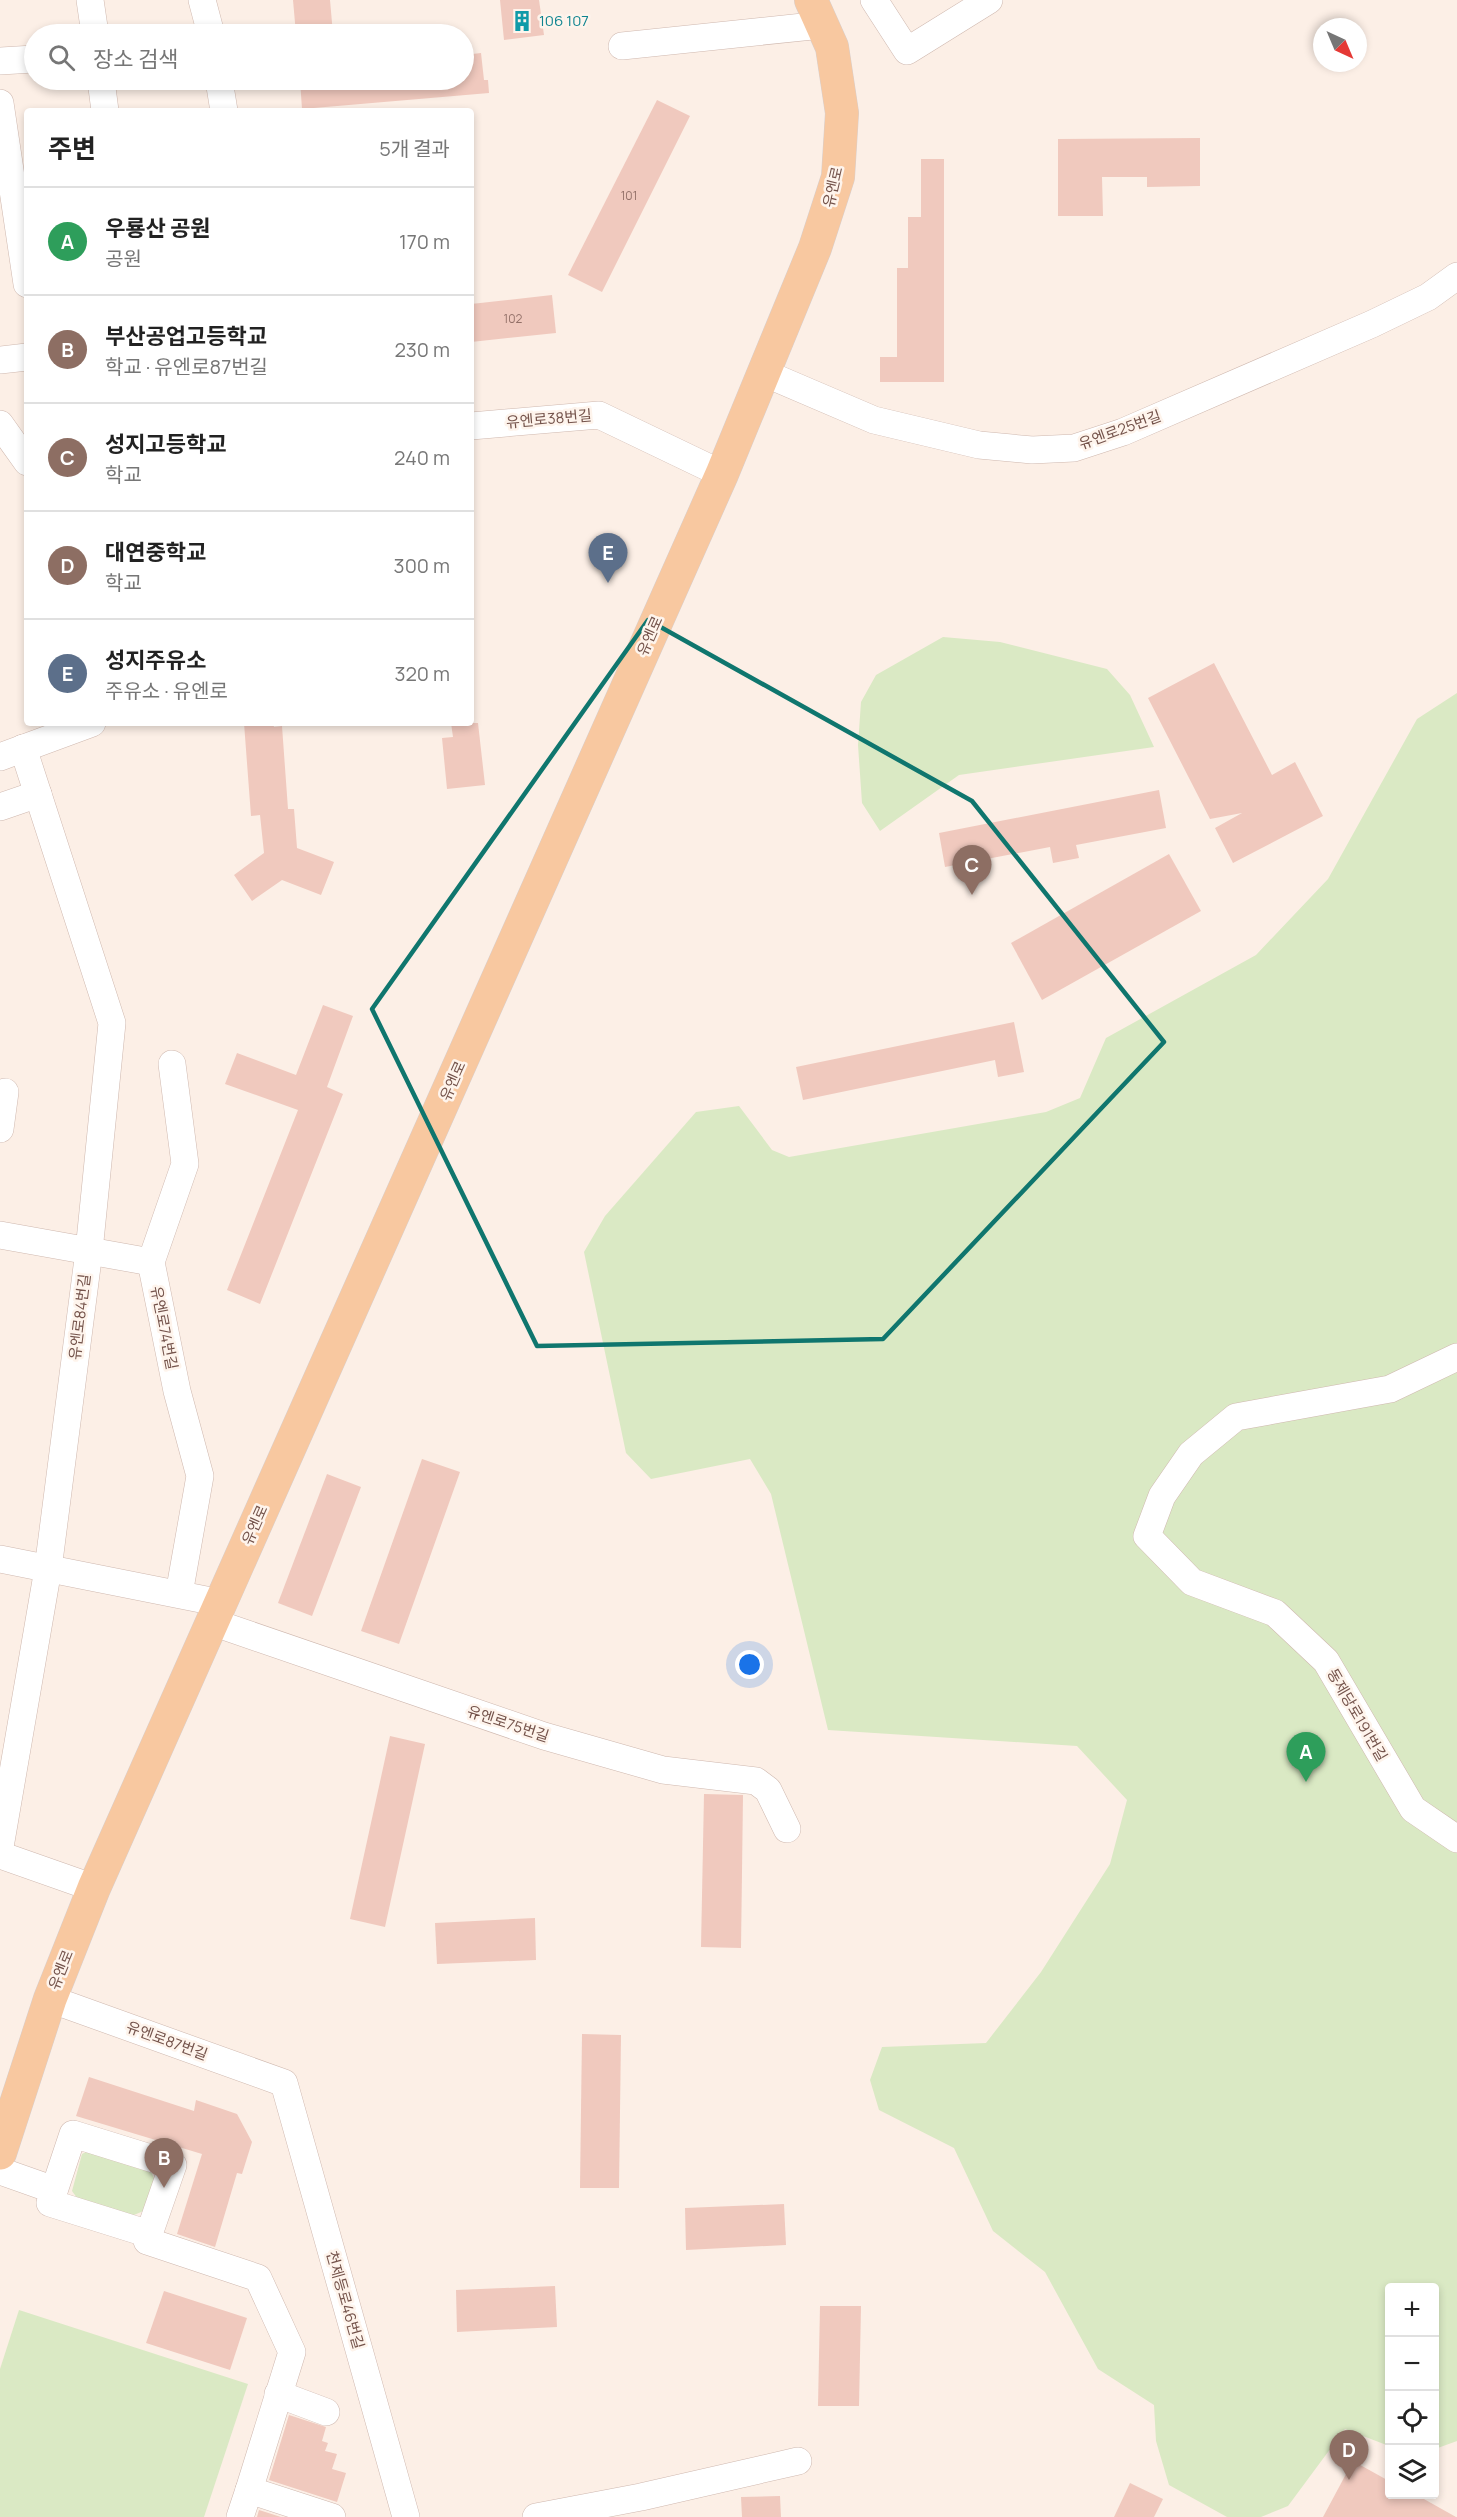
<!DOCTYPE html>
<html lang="ko">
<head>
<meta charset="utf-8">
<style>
  body { margin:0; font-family:Manrope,"Noto Sans KR",sans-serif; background:#f6f6f6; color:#222 }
  .controls { position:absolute; right:18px; bottom:18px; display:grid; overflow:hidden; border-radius:6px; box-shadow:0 3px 9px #0003 }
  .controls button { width:54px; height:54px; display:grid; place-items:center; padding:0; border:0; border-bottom:2px solid #e0e0e0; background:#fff; color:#222; font:30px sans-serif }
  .compass { position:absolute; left:1313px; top:18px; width:54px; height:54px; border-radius:50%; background:#fff; box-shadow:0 3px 9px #0003; rotate:136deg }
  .you { position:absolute; left:750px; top:1665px; width:21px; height:21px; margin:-15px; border:4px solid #fff; border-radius:50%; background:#1a73e8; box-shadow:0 0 0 9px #1a73e833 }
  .badge { display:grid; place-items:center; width:39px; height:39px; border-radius:50%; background:#0f766e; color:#fff; font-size:20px; font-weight:700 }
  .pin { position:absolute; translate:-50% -50px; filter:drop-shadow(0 2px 3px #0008) }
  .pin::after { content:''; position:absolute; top:32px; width:21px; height:18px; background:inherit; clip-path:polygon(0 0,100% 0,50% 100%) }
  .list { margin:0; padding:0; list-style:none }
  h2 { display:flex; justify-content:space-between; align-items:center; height:78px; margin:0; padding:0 24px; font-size:26px }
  h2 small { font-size:20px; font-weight:400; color:#767676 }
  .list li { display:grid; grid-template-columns:39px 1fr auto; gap:18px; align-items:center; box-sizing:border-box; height:108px; padding:0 24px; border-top:2px solid #e0e0e0 }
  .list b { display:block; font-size:22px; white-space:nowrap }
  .list p { margin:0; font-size:20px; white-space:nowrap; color:#767676 }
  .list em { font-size:20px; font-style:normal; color:#767676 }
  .icon { flex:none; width:33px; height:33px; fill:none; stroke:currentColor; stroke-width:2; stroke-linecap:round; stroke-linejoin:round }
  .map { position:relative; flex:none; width:1457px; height:2517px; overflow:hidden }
  .search { position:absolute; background:#fff; box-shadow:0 3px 9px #0003; left:24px; top:24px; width:450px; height:66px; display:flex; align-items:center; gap:15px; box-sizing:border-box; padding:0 21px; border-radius:33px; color:#767676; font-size:22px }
  .panel { position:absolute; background:#fff; box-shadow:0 3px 9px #0003; left:24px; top:108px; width:450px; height:618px; border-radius:6px }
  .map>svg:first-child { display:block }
  .green { fill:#dae9c4 }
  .building { fill:#f0c9be }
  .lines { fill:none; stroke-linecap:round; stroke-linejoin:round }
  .minor-casing { stroke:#cfb8af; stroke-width:28 }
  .major-casing { stroke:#d8cfcd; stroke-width:34 }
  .minor { stroke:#fff; stroke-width:27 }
  .major { stroke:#f8c8a0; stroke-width:33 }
  .marked { fill:none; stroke:#0f766e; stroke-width:4.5; stroke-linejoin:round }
  .labels { text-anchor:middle; stroke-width:5; stroke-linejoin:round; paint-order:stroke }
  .number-label { font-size:12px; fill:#937068 }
  .culture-label { font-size:15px; fill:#0d838f; stroke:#fef4ec; text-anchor:start }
  .street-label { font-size:15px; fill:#74534b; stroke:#fef4ec }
</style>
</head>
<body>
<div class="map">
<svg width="1457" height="2517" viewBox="0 0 1457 2517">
  <rect width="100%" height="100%" fill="#fcefe6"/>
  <!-- green -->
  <g class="green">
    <polygon points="943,637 1000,642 1107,669 1130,695 1154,747 959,775 880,831 862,803 858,745 861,702 876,675"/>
    <polygon points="1457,693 1457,2441 1435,2449 1434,2288 1390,2288 1389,2446 1345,2429 1288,2506 1261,2517 1227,2517 1169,2485 1156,2441 1154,2405 1098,2369 1045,2272 993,2231 954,2148 879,2110 870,2080 882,2047 986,2043 1041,1972 1110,1864 1127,1800 1077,1746 828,1730 771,1494 750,1459 651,1479 626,1453 584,1252 605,1216 696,1112 739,1106 772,1150 789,1157 1046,1112 1080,1098 1106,1038 1256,955 1328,879 1417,719"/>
    <polygon points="96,2147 148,2166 155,2180 146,2210 129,2217 80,2202 72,2191 82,2154"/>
    <polygon points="19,2310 248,2384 204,2517 0,2517 0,2369"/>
  </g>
  <!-- building -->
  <g class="building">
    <polygon points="293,0 330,0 333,34 296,34"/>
    <polygon points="500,0 539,0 544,35 504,40"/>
    <polygon points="481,53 484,80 488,80 489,93 302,109 300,80 464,80 464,55"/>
    <polygon points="657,100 690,116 602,292 568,275"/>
    <polygon points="1200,138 1200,186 1147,187 1147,177 1102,177 1103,216 1058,216 1058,139"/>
    <polygon points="921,159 944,159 944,382 880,382 880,357 897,357 897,268 908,268 908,217 921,217"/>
    <polygon points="552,295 556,333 471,342 471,304"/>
    <polygon points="1214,663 1272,775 1295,762 1323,816 1233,863 1215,828 1242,813 1210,819 1148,698"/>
    <polygon points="244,723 273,723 274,727 282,726 288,809 294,809 297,848 334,862 321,895 282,880 252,901 234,875 264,853 260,815 251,816"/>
    <polygon points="451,723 478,723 485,785 447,789 442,738 453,737"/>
    <polygon points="1159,790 1166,828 1076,845 1079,858 1053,863 1050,847 945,867 939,833"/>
    <polygon points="1169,854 1201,911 1042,1000 1011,943"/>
    <polygon points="323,1005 353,1016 327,1087 343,1094 260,1304 227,1290 298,1110 225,1084 237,1053 296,1075"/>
    <polygon points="1014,1022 1024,1072 998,1077 995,1060 803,1100 796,1067"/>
    <polygon points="422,1459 460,1472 399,1644 361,1631"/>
    <polygon points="327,1474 361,1487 312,1616 278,1603"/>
    <polygon points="390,1736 425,1744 385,1927 350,1919"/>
    <polygon points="704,1794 743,1795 741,1948 701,1947"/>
    <polygon points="535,1918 536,1960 437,1964 435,1923"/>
    <polygon points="582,2034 621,2035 619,2188 580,2188"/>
    <polygon points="89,2077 194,2111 196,2100 237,2114 252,2142 242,2174 237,2173 215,2247 177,2234 202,2154 76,2116"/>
    <polygon points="784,2204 786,2245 686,2250 685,2208"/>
    <polygon points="555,2286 557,2327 457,2332 456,2290"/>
    <polygon points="164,2291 247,2318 230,2370 146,2343"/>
    <polygon points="820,2306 861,2306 859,2406 818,2406"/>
    <polygon points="289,2415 326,2427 322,2441 328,2443 325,2451 337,2454 332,2469 346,2473 337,2502 269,2480"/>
    <polygon points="1353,2461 1389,2481 1389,2494 1415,2494 1456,2517 1323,2517"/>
    <polygon points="1130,2483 1163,2499 1154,2517 1114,2517"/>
    <polygon points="780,2496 781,2517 742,2517 741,2497"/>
    <polygon points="259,2510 281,2517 257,2517"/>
  </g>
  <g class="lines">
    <defs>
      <g id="minor">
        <polyline points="90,0 95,34"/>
        <polyline points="202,0 211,34"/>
        <polyline points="874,0 907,51 989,0"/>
        <polyline points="622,46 822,25"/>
        <polyline points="0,61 34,59"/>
        <polyline points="101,80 105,111"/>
        <polyline points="219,80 224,111"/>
        <polyline points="0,103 27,284"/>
        <polyline points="0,360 27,357"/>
        <polyline points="764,373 874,420 979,445 1032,450 1074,448 1123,432 1372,324 1428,297 1457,276"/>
        <polyline points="0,424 27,462"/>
        <polyline points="471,426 599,415 722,474"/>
        <polyline points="0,757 92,723"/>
        <polyline points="0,807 38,794"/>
        <polyline points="172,1064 185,1164 151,1262 177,1391 200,1476 179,1594"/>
        <polyline points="0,1129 5,1092"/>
        <polyline points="0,1235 151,1262"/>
        <polyline points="1457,1357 1390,1389 1236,1417 1191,1454 1162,1496 1147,1536 1192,1582 1275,1613 1326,1661 1413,1809 1457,1839"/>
        <polyline points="0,1559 221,1603"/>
        <polyline points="212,1622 544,1736 663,1770 756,1781 768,1790 787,1829"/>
        <polyline points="0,1847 48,1569 89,1251 112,1023 23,748"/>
        <polyline points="0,1855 94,1888"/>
        <polyline points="50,1999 284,2083 406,2517"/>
        <polygon points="73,2134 173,2165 149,2234 50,2203"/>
        <polyline points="0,2171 54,2190"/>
        <polyline points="149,2234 147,2241 258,2278 292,2352 249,2490"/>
        <polyline points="278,2394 326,2412"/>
        <polyline points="240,2517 249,2490 332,2517"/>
        <polyline points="536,2517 641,2497 798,2461"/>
      </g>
      <polyline id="major" points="0,2153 50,1999 94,1888 722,474 815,248 838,177 842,113 832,47 811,0"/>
    </defs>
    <!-- minor casing -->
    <use href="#minor" class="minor-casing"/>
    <!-- major casing -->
    <use href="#major" class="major-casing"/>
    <!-- minor -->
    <use href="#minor" class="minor"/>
    <!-- major -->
    <use href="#major" class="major"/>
  </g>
  <!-- marked area -->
  <path class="marked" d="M648 620 972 801 1164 1042 883 1339 537 1346 372 1009Z"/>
  <!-- icons -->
  <defs>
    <symbol id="building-bare" viewBox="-9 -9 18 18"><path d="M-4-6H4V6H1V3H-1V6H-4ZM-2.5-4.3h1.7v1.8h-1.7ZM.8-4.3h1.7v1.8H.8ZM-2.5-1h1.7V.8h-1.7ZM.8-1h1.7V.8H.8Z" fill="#0f9aa8" stroke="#fef4ec" stroke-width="2.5" paint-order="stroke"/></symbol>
  </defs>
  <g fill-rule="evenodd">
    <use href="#building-bare" x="507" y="6" width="30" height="30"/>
  </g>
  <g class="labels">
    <!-- number labels -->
    <g class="number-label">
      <text x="629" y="200">101</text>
      <text x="513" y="323">102</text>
    </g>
    <!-- culture labels -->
    <g class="culture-label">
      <text x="539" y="26">106 107</text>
    </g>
    <!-- street labels -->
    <g class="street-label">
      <text transform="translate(833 187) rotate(-77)" y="5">유엔로</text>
      <text transform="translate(549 419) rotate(-5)" y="5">유엔로38번길</text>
      <text transform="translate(1120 430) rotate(-20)" y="5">유엔로25번길</text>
      <text transform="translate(650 636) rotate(-66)" y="5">유엔로</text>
      <text transform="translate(453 1081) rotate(-66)" y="5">유엔로</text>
      <text transform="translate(80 1317) rotate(-83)" y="5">유엔로84번길</text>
      <text transform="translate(164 1328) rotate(79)" y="5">유엔로74번길</text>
      <text transform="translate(255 1525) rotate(-66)" y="5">유엔로</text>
      <text transform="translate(1357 1715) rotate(60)" y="5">동제당로191번길</text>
      <text transform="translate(508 1724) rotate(18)" y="5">유엔로75번길</text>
      <text transform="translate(61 1970) rotate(-68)" y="5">유엔로</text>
      <text transform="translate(167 2041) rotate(20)" y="5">유엔로87번길</text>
      <text transform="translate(345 2300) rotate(74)" y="5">천제등로46번길</text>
    </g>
  </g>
</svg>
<div class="controls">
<button>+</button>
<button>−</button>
<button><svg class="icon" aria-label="locate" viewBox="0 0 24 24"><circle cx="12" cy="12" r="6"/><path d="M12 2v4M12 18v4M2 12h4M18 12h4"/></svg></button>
<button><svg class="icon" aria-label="layers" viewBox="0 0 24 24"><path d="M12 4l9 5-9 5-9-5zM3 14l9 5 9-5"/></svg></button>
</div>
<svg class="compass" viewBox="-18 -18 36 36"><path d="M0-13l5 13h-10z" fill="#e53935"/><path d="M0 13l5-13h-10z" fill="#767676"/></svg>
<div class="you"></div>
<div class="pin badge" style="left:1306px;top:1782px;background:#2e9e5b">A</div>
<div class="pin badge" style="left:164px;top:2188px;background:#8d6e63">B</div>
<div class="pin badge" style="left:972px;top:895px;background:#8d6e63">C</div>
<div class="pin badge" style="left:1349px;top:2480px;background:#8d6e63">D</div>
<div class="pin badge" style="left:608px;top:583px;background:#5c6f8a">E</div>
<div class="search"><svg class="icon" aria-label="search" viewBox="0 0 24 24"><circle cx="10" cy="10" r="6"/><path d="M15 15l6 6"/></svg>장소 검색</div>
<section class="panel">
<h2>주변<small>5개 결과</small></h2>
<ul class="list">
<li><span class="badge" style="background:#2e9e5b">A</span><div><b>우룡산 공원</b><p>공원</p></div><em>170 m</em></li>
<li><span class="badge" style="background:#8d6e63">B</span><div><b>부산공업고등학교</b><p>학교 · 유엔로87번길</p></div><em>230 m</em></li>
<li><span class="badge" style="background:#8d6e63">C</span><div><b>성지고등학교</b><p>학교</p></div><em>240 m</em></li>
<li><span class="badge" style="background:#8d6e63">D</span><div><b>대연중학교</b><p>학교</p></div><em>300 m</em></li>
<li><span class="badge" style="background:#5c6f8a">E</span><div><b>성지주유소</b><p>주유소 · 유엔로</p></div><em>320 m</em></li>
</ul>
</section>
</div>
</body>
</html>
